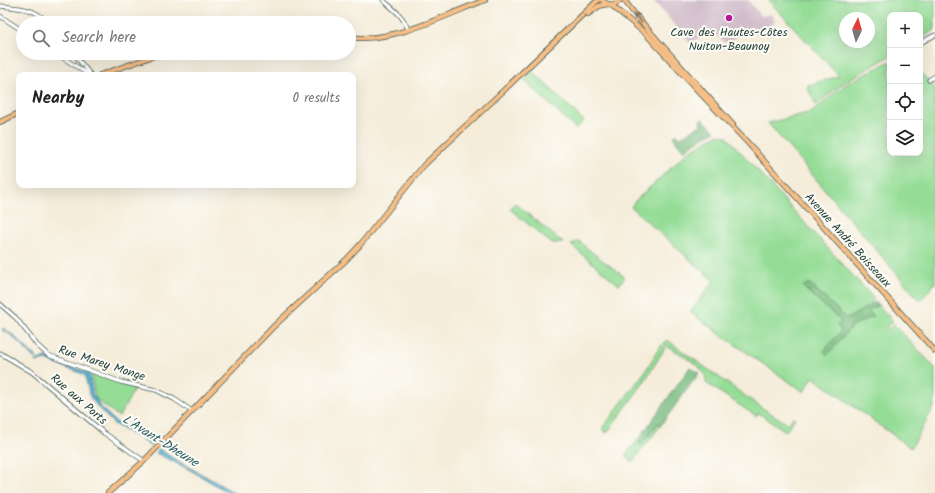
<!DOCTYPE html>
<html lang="en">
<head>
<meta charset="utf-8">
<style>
  body { margin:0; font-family:Kalam,sans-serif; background:#f2f2f2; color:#222 }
  .controls { position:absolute; right:12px; top:12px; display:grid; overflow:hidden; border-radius:8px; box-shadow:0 4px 16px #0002 }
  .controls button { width:36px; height:36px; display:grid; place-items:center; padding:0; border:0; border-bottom:1px solid #e0e0e0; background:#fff; color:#222; font:20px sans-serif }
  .compass { position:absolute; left:839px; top:12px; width:36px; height:36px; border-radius:50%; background:#fff; box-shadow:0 4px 16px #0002; rotate:5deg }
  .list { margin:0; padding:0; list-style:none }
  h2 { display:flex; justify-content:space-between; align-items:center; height:52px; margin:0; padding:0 16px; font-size:17px }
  h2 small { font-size:13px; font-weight:400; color:#767676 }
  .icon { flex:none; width:22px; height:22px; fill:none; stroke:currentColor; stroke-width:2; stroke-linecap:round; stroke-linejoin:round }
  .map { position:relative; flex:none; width:935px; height:493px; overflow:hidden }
  .search { position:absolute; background:#fff; box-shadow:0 4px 16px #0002; left:16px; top:16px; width:340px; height:44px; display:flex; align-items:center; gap:10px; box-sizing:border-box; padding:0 14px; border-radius:22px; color:#767676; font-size:15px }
  .panel { position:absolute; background:#fff; box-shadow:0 4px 16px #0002; left:16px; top:72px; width:340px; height:116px; border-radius:8px }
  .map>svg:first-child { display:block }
  .industrial { fill:#d1bdcb }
  .green { fill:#95dd97; stroke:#5a8d66; fill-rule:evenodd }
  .forest { fill:#78bc80; stroke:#4c7c5a }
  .water { fill:#59b6d7; stroke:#3c7a86 }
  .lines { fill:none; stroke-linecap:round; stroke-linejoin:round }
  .minor-casing { stroke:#3f574d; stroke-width:5 }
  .major-casing { stroke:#3f574d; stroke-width:6 }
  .minor { stroke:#fff; stroke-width:3.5 }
  .major { stroke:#f6be87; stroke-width:4.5 }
  .oneway { stroke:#807759 }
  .poi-dot { fill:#b5179e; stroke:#fdfcf7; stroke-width:1.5 }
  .labels { text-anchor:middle; stroke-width:4; stroke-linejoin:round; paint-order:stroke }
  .poi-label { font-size:12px; fill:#1f3d34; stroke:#fdfcf7 }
  .street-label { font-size:12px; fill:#1f3d34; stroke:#fdfcf7 }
  .water-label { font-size:13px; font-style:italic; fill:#306165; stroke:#fdfcf7 }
</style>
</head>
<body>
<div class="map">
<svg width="935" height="493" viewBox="0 0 935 493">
  <rect width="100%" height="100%" fill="#fdfcf7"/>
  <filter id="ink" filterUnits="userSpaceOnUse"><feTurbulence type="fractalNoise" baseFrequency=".025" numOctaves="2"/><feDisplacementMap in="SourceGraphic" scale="8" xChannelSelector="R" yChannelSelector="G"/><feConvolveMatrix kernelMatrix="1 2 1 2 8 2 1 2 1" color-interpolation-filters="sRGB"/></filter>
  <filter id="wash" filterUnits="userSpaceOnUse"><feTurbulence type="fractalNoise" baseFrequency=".012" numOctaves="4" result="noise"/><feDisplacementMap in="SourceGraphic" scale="16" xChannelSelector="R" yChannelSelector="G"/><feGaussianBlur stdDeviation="0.9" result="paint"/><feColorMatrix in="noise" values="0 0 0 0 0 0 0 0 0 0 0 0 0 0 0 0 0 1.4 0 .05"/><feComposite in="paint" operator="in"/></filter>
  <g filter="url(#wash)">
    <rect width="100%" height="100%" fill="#f5edda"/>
    <!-- industrial -->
    <polygon class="industrial" points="653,0 748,0 761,16 771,14 775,22 760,32 754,27 726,43 711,32 690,43"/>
    <!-- green -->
    <g class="green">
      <path d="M770 0H935V30L920 39V15H890V56L845 82 816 105 808 89V85L839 76 769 1ZM845 18H869V42H845Z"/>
      <polygon points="890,61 890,153 920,153 920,72 935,88 935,283 920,301 768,123 812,112 845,85"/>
      <polygon points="532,71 584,121 576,129 524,80"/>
      <polygon points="719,134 727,137 874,299 871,302 872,304 847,319 809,283 803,287 841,321 842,331 824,351 828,354 852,326 873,316 868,310 878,305 893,321 886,328 888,330 894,324 935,368 935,405 911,448 813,377 804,392 724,337 690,312 714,281 631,207 634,202 689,151"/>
      <polygon points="515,203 563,243 551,243 510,209"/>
      <polygon points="579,241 594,254 625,277 619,285 571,245"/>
      <path d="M667 340 762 408 788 424 793 417 795 418 788 429 786 431 758 413 756 416 706 383C706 379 706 376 704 373 698 363 674 350 663 344Z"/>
      <polygon points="661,345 665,348 642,385 607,433 602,429 644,373"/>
      <polygon points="94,374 135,388 119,417 96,399 91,375"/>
      <polygon points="658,423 661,425 632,462 625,456 638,440 641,444"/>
    </g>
    <!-- forest -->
    <g class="forest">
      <polygon points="703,119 715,131 702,138 684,151 673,137 676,135 681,137 701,125 700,120"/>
      <polygon points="809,283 847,319 875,302 878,305 868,310 873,316 852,326 827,355 824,351 841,331 837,325 841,321 803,287"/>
      <polygon points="690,367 699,373 661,425 658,423 641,445 638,440"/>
    </g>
    <!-- water -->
    <g class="water">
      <polygon points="3,328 14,336 37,358 35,359 11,335 2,330"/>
      <polygon points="46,357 86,372 89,374 93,395 102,409 116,422 146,438 153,443 150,446 143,440 114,424 100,410 90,397 85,376 83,374 46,360 37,362 36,361"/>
      <path d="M159 449C183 466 210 477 234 493H229L192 471 156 453Z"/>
    </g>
  </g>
  <g filter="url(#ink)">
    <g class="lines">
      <defs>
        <g id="minor">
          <path d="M383 0C393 9 404 16 408 30"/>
          <path d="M0 6C19 8 34 7 48 23"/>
          <polyline points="0,16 23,31"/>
          <polyline points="920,43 935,35"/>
          <polyline points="56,53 89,75"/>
          <polyline points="73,53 90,74"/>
          <polyline points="929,80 935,76"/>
          <polyline points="0,304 16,318 37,345 48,355 121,382 156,390 174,399 192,411"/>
          <polyline points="0,353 32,372 104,433 144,461"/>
        </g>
        <g id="major">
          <path d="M602 0C607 6 615 6 620 0"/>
          <polyline points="624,0 637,17 733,125"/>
          <polyline points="611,5 646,34 700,93 747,142 935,351"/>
          <polyline points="588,14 599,6 607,4"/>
          <path d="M349 37C391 44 446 15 485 0"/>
          <polyline points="100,75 162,53"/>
          <polyline points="0,122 19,113"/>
          <polyline points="108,493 144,461 274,326 346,260 360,245 424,165 503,91 598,0"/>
        </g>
      </defs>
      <!-- minor casing -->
      <use href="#minor" class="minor-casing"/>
      <!-- major casing -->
      <use href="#major" class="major-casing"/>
      <!-- minor -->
      <use href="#minor" class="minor"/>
      <!-- major -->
      <use href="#major" class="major"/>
    </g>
    <!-- one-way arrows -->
    <defs><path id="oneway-shaft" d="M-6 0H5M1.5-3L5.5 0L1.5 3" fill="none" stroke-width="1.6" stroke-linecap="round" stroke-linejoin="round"/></defs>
    <use class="oneway" href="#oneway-shaft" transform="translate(638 18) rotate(-131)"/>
  </g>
  <!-- markers -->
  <circle class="poi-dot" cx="729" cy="18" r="4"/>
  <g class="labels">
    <!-- poi labels -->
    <g class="poi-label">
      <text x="729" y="36">Cave des Hautes-Côtes<tspan x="729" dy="14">Nuiton-Beaunoy</tspan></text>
    </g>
    <!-- street labels -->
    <g class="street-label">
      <text transform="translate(848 240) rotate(48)" y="4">Avenue André Boisseaux</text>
      <text transform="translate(102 363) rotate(18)" y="4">Rue Marey Monge</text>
      <text transform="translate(79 399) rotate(41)" y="4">Rue aux Ports</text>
    </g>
    <!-- water labels -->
    <g class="water-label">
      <text transform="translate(161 440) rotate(32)" y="5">L'Avant-Dheune</text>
    </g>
  </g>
</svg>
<div class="controls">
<button>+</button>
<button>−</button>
<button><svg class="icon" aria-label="locate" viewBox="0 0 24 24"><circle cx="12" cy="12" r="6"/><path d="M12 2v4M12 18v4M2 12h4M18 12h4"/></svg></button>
<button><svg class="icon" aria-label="layers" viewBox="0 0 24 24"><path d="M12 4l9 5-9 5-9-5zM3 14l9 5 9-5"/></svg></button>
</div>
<svg class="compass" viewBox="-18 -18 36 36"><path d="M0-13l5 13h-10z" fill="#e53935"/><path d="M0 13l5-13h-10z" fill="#767676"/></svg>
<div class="search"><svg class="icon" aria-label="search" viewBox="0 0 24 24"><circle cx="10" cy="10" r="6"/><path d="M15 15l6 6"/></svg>Search here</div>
<section class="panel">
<h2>Nearby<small>0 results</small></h2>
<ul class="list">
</ul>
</section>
</div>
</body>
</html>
